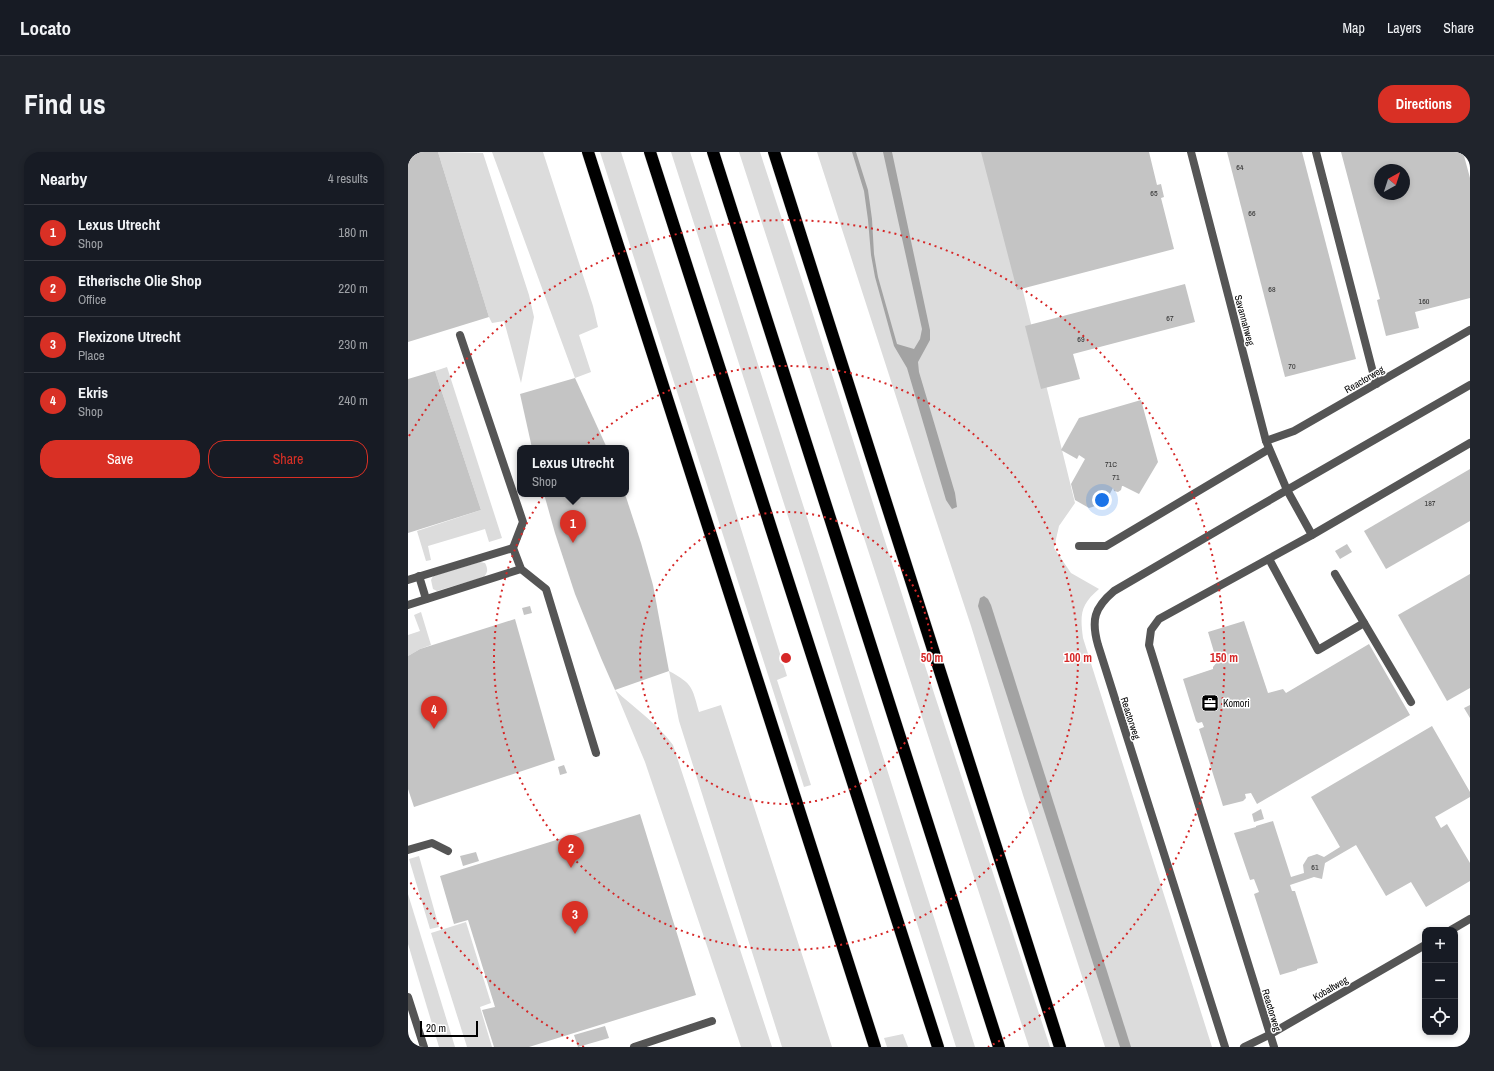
<!DOCTYPE html>
<html lang="en">
<head>
<meta charset="utf-8">
<style>
  body { margin:0; font-family:"Archivo Narrow",sans-serif; background:#20242c; color:#f1f3f6 }
  .controls { position:absolute; right:12px; bottom:12px; display:grid; overflow:hidden; border-radius:8px; box-shadow:0 2px 6px #0003 }
  .controls button { width:36px; height:36px; display:grid; place-items:center; padding:0; border:0; border-bottom:1px solid #363941; background:#171b24; color:#f1f3f6; font:20px sans-serif }
  .compass { position:absolute; left:966px; top:12px; width:36px; height:36px; border-radius:50%; background:#171b24; box-shadow:0 2px 6px #0003; rotate:39deg }
  .scale { position:absolute; left:12px; bottom:10px; width:58px; box-sizing:border-box; padding-left:4px; border:2px solid #000; border-top:0; font-size:11px; line-height:14px; white-space:nowrap; color:#000; -webkit-text-stroke:3px #fff; paint-order:stroke }
  .you { position:absolute; left:694px; top:348px; width:14px; height:14px; margin:-10px; border:3px solid #fff; border-radius:50%; background:#1a73e8; box-shadow:0 0 0 6px #1a73e833 }
  .badge { display:grid; place-items:center; width:26px; height:26px; border-radius:50%; background:#d93025; color:#fff; font-size:13px; font-weight:700 }
  .pin { position:absolute; translate:-50% -33px; filter:drop-shadow(0 1px 2px #0008) }
  .pin::after { content:''; position:absolute; top:21px; width:14px; height:12px; background:inherit; clip-path:polygon(0 0,100% 0,50% 100%) }
  .popup { position:absolute; left:109px; top:293px; width:112px; height:52px; box-sizing:border-box; display:grid; place-content:center; border-radius:8px; background:#171b24; filter:drop-shadow(0 1px 3px #0005); font-size:13px; white-space:nowrap; color:#9ea1a6 }
  .popup b { font-size:15px; color:#f1f3f6 }
  .popup::after { content:''; position:absolute; left:50%; top:100%; margin-left:-8px; border:8px solid transparent; border-top-color:#171b24 }
  .list { margin:0; padding:0; list-style:none }
  h2 { display:flex; justify-content:space-between; align-items:center; height:52px; margin:0; padding:0 16px; font-size:17px }
  h2 small { font-size:13px; font-weight:400; color:#9ea1a6 }
  .list li { display:grid; grid-template-columns:26px 1fr auto; gap:12px; align-items:center; box-sizing:border-box; height:56px; padding:0 16px; border-top:1px solid #363941 }
  .list b { display:block; font-size:15px; white-space:nowrap }
  .list p { margin:0; font-size:13px; white-space:nowrap; color:#9ea1a6 }
  .list em { font-size:13px; font-style:normal; color:#9ea1a6 }
  .actions { display:flex; gap:8px; padding:12px 16px }
  .actions a { flex:1; padding:9px 0; border:1px solid #d93025; border-radius:16px; text-align:center; font-size:14px; color:#d93025 }
  .actions .main { background:#d93025; color:#fff }
  .icon { flex:none; width:22px; height:22px; fill:none; stroke:currentColor; stroke-width:2; stroke-linecap:round; stroke-linejoin:round }
  .map { position:relative; flex:none; width:1062px; height:895px; overflow:hidden; border-radius:16px }
  header { display:flex; align-items:center; gap:24px; box-sizing:border-box; height:56px; padding:0 20px; background:#171b24; border-bottom:1px solid #363941 }
  header strong { font-size:19px }
  nav { display:flex; gap:22px; margin-inline-start:auto; font-size:14px }
  .intro { display:flex; align-items:center; justify-content:space-between; box-sizing:border-box; height:96px; padding:0 24px }
  h1 { margin:0; font-size:28px }
  .button { padding:10px 18px; border-radius:16px; background:#d93025; color:#fff; font-size:14px; font-weight:700 }
  main { display:flex; gap:24px; padding:0 24px }
  aside { flex:1; background:#171b24; border-radius:16px; box-shadow:0 2px 6px #0003 }
  .map>svg:first-child { display:block }
  .green { fill:#dcdcdc }
  .water { fill:#a3a3a3 }
  .building { fill:#c4c4c4; fill-rule:evenodd }
  .lines { fill:none; stroke-linecap:round; stroke-linejoin:round }
  .motorway-casing { stroke:#dbdbdb; stroke-width:13 }
  .service { stroke:#555; stroke-width:8 }
  .minor { stroke:#555; stroke-width:8 }
  .tertiary { stroke:#555; stroke-width:8 }
  .motorway { stroke:#000; stroke-width:12 }
  .ring { fill:none; stroke:#d62828; stroke-width:2; stroke-dasharray:2 4 }
  .labels { text-anchor:middle; stroke-width:3; stroke-linejoin:round; paint-order:stroke }
  .number-label { font-size:8px; fill:#313131 }
  .street-label { font-size:10px; fill:#000; stroke:#fff }
  .poi-label { font-size:10px; fill:#000; stroke:#fff; text-anchor:start }
  .centre { fill:#d62828; stroke:#fff; stroke-width:2 }
  .ring-label { font-size:12px; text-anchor:middle; font-weight:bold; fill:#d62828; stroke:#fff; stroke-width:3; stroke-linejoin:round; paint-order:stroke }
</style>
</head>
<body>
<header>
<strong>Locato</strong>
<nav><a>Map</a><a>Layers</a><a>Share</a></nav>
</header>
<div class="intro"><h1>Find us</h1><a class="button">Directions</a></div>
<main>
<aside>
<h2>Nearby<small>4 results</small></h2>
<ul class="list">
<li><span class="badge">1</span><div><b>Lexus Utrecht</b><p>Shop</p></div><em>180 m</em></li>
<li><span class="badge">2</span><div><b>Etherische Olie Shop</b><p>Office</p></div><em>220 m</em></li>
<li><span class="badge">3</span><div><b>Flexizone Utrecht</b><p>Place</p></div><em>230 m</em></li>
<li><span class="badge">4</span><div><b>Ekris</b><p>Shop</p></div><em>240 m</em></li>
</ul>
<div class="actions"><a class="main">Save</a><a>Share</a></div>
</aside>
<div class="map">
<svg width="1062" height="895" viewBox="0 0 1062 895">
  <rect width="100%" height="100%" fill="#fff"/>
  <!-- green -->
  <g class="green">
    <polygon points="30,0 75,1 121,143 126,165 113,231 96,169 84,171 81,165"/>
    <polygon points="84,0 135,0 185,154 190,175 171,183 183,220 167,226"/>
    <polygon points="192,0 213,0 310,303 379,524 369,528 403,633 396,635"/>
    <polygon points="263,0 282,0 413,409 567,895 548,895 396,414"/>
    <polygon points="331,0 352,0 400,147 505,477 642,895 621,895"/>
    <path d="M409 0H579L613 131 667 351 651 374 646 396 663 421 691 437C672 453 672 463 675 486L804 895H697L615 643 563 474 524 356Z"/>
    <polygon points="39,215 94,386 81,390 77,377 20,394 23,408 18,409 9,379 73,358 27,219"/>
    <path d="M72 410 77 411C80 417 80 420 76 425L29 439 25 437 23 428 25 424Z"/>
    <polygon points="13,460 23,493 12,497 0,504 0,483 12,479 6,463"/>
    <path d="M261 519C285 532 284 535 291 560L313 553 424 895H374L271 569Z"/>
    <path d="M207 538C226 556 249 571 265 593L364 895H333L237 610Z"/>
    <polygon points="11,704 31,775 22,777 1,707"/>
    <polygon points="0,742 47,895 31,895 0,792"/>
    <polygon points="58,770 83,851 72,855 84,895 59,895 23,781"/>
    <polygon points="495,882 500,895 479,895 476,886"/>
  </g>
  <!-- water -->
  <g class="water">
    <polygon points="444,0 448,0 460,38 464,67 466,102 470,125 489,192 506,197 512,187 514,177 475,0 484,0 522,178 522,188 510,210 511,220 547,341 549,355 544,357 538,348 499,216 486,194 467,125 463,103 460,68 456,39"/>
    <polygon points="576,444 580,447 583,453 723,895 712,895 570,454 572,446"/>
  </g>
  <!-- building -->
  <g class="building">
    <polygon points="0,0 30,0 81,165 0,190"/>
    <polygon points="573,0 741,0 749,33 753,32 756,45 753,46 766,97 609,138"/>
    <polygon points="819,0 894,0 948,207 877,225"/>
    <path d="M933 0H1055L1062 26V146L1007 160 1011 176 978 184 969 148 972 147ZM972 18H996V42H972Z"/>
    <polygon points="777,132 787,170 665,202 672,227 633,237 617,174"/>
    <polygon points="27,219 73,358 0,381 0,227"/>
    <polygon points="167,226 199,296 124,296 112,242"/>
    <polygon points="733,248 750,310 731,342 715,334 714,334 713,338 710,340 706,339 705,336 697,351 681,356 667,348 663,332 677,307 671,303 669,307 653,298 671,266"/>
    <polygon points="1062,317 1062,369 978,417 956,379"/>
    <polygon points="136,342 217,342 233,391 245,433 261,519 207,538 193,506 167,442 147,381"/>
    <polygon points="939,392 944,400 932,407 927,399"/>
    <polygon points="1062,422 1062,536 1039,549 990,463"/>
    <polygon points="122,454 124,461 116,463 114,456"/>
    <polygon points="107,467 147,608 6,655 0,637 0,504 12,497"/>
    <polygon points="836,469 860,541 875,537 878,541 961,492 1002,563 849,652 843,641 837,642 838,646 835,649 815,654 791,577 796,575 794,570 790,571 788,569 775,527 805,517 805,515 809,510 800,480"/>
    <polygon points="1062,553 1062,566 1056,556"/>
    <polygon points="1024,574 1062,640 1062,645 1027,665 1033,676 1039,672 1062,711 1062,729 1018,755 1003,730 978,744 948,693 917,711 914,727 906,725 882,733 884,739 887,739 910,811 889,817 889,818 872,823 846,742 851,740 846,727 842,728 826,681 848,675 848,674 865,669 883,725 896,721 895,713 900,705 909,702 916,705 932,695 903,645"/>
    <polygon points="156,613 159,621 152,623 150,615"/>
    <polygon points="853,657 856,667 846,670 844,662"/>
    <polygon points="232,662 288,843 121,895 86,895 74,858 87,855 60,768 46,772 32,724"/>
    <polygon points="68,700 71,709 55,714 52,704"/>
    <polygon points="197,874 201,886 170,895 166,883"/>
  </g>
  <g class="lines">
    <defs>
      <g id="motorway">
        <polyline points="180,0 467,895"/>
        <polyline points="242,0 530,895"/>
        <polyline points="305,0 591,895"/>
        <polyline points="366,0 652,895"/>
      </g>
    </defs>
    <!-- motorway casing -->
    <use href="#motorway" class="motorway-casing"/>
    <!-- service -->
    <g class="service">
      <polyline points="908,0 968,232"/>
      <polyline points="52,183 115,370 105,396 113,417 138,437 188,601"/>
      <polyline points="858,289 886,279 1062,178"/>
      <polyline points="879,338 904,383"/>
      <polyline points="671,394 698,394 861,297"/>
      <polyline points="861,407 910,498 956,471"/>
      <polyline points="927,422 1003,550"/>
      <polyline points="11,424 18,447"/>
      <polyline points="0,428 105,396"/>
      <polyline points="0,453 113,417"/>
      <polyline points="0,698 24,691 40,699"/>
      <polyline points="226,895 304,869"/>
      <polyline points="866,895 741,493 743,478 751,467 904,383 1062,291"/>
    </g>
    <!-- minor -->
    <g class="minor">
      <polyline points="783,0 858,289 879,338"/>
      <polyline points="1043,778 1062,767"/>
      <path d="M817 895 690 493C683 468 686 456 706 439L879 338 1062 233"/>
      <polyline points="836,895 861,883 1017,793"/>
    </g>
    <!-- tertiary -->
    <polyline class="tertiary" points="0,845 16,895"/>
    <!-- motorway -->
    <use href="#motorway" class="motorway"/>
  </g>
  <!-- distance rings -->
  <g class="ring">
    <circle cx="378" cy="506" r="146"/>
    <circle cx="378" cy="506" r="292"/>
    <path d="M176 895A438 438 0 0 1 1 728M1 284A438 438 0 1 1 580 895"/>
  </g>
  <!-- icons -->
  <defs>
    <symbol id="office-square" viewBox="-11 -11 22 22"><rect x="-9" y="-9" width="18" height="18" rx="4" fill="#000" stroke="#fff"/><path d="M-6-3h4V-5.5h4V-3h4V5H-6ZM-1-4.5V-3h2v-1.5ZM-6 0V1H6V0Z" fill="#fff"/></symbol>
  </defs>
  <g fill-rule="evenodd">
    <use href="#office-square" x="792" y="541" width="20" height="20"/>
  </g>
  <g class="labels">
    <!-- number labels -->
    <g class="number-label">
      <text x="832" y="18">64</text>
      <text x="746" y="44">65</text>
      <text x="844" y="64">66</text>
      <text x="864" y="140">68</text>
      <text x="1016" y="152">160</text>
      <text x="762" y="169">67</text>
      <text x="673" y="190">69</text>
      <text x="884" y="217">70</text>
      <text x="703" y="315">71C</text>
      <text x="708" y="328">71</text>
      <text x="1022" y="354">187</text>
      <text x="907" y="718">61</text>
    </g>
    <!-- street labels -->
    <g class="street-label">
      <text transform="translate(837 168) rotate(75)" y="4">Savannahweg</text>
      <text transform="translate(956 227) rotate(-30)" y="4">Reactorweg</text>
      <text transform="translate(723 566) rotate(72)" y="4">Reactorweg</text>
      <text transform="translate(922 836) rotate(-30)" y="4">Kobaltweg</text>
      <text transform="translate(864 858) rotate(73)" y="4">Reactorweg</text>
    </g>
    <!-- poi labels -->
    <g class="poi-label">
      <text x="815" y="555">Komori</text>
    </g>
  </g>
  <circle cx="378" cy="506" r="6" class="centre"/>
  <g class="ring-label">
    <text x="524" y="510">50 m</text>
    <text x="670" y="510">100 m</text>
    <text x="816" y="510">150 m</text>
  </g>
</svg>
<div class="controls">
<button>+</button>
<button>−</button>
<button><svg class="icon" aria-label="locate" viewBox="0 0 24 24"><circle cx="12" cy="12" r="6"/><path d="M12 2v4M12 18v4M2 12h4M18 12h4"/></svg></button>
</div>
<svg class="compass" viewBox="-18 -18 36 36"><path d="M0-13l5 13h-10z" fill="#e53935"/><path d="M0 13l5-13h-10z" fill="#9ea1a6"/></svg>
<div class="scale">20 m</div>
<div class="you"></div>
<div class="pin badge" style="left:165px;top:391px">1</div>
<div class="popup"><b>Lexus Utrecht</b>Shop</div>
<div class="pin badge" style="left:163px;top:716px">2</div>
<div class="pin badge" style="left:167px;top:782px">3</div>
<div class="pin badge" style="left:26px;top:577px">4</div>
</div>
</main>
</body>
</html>
